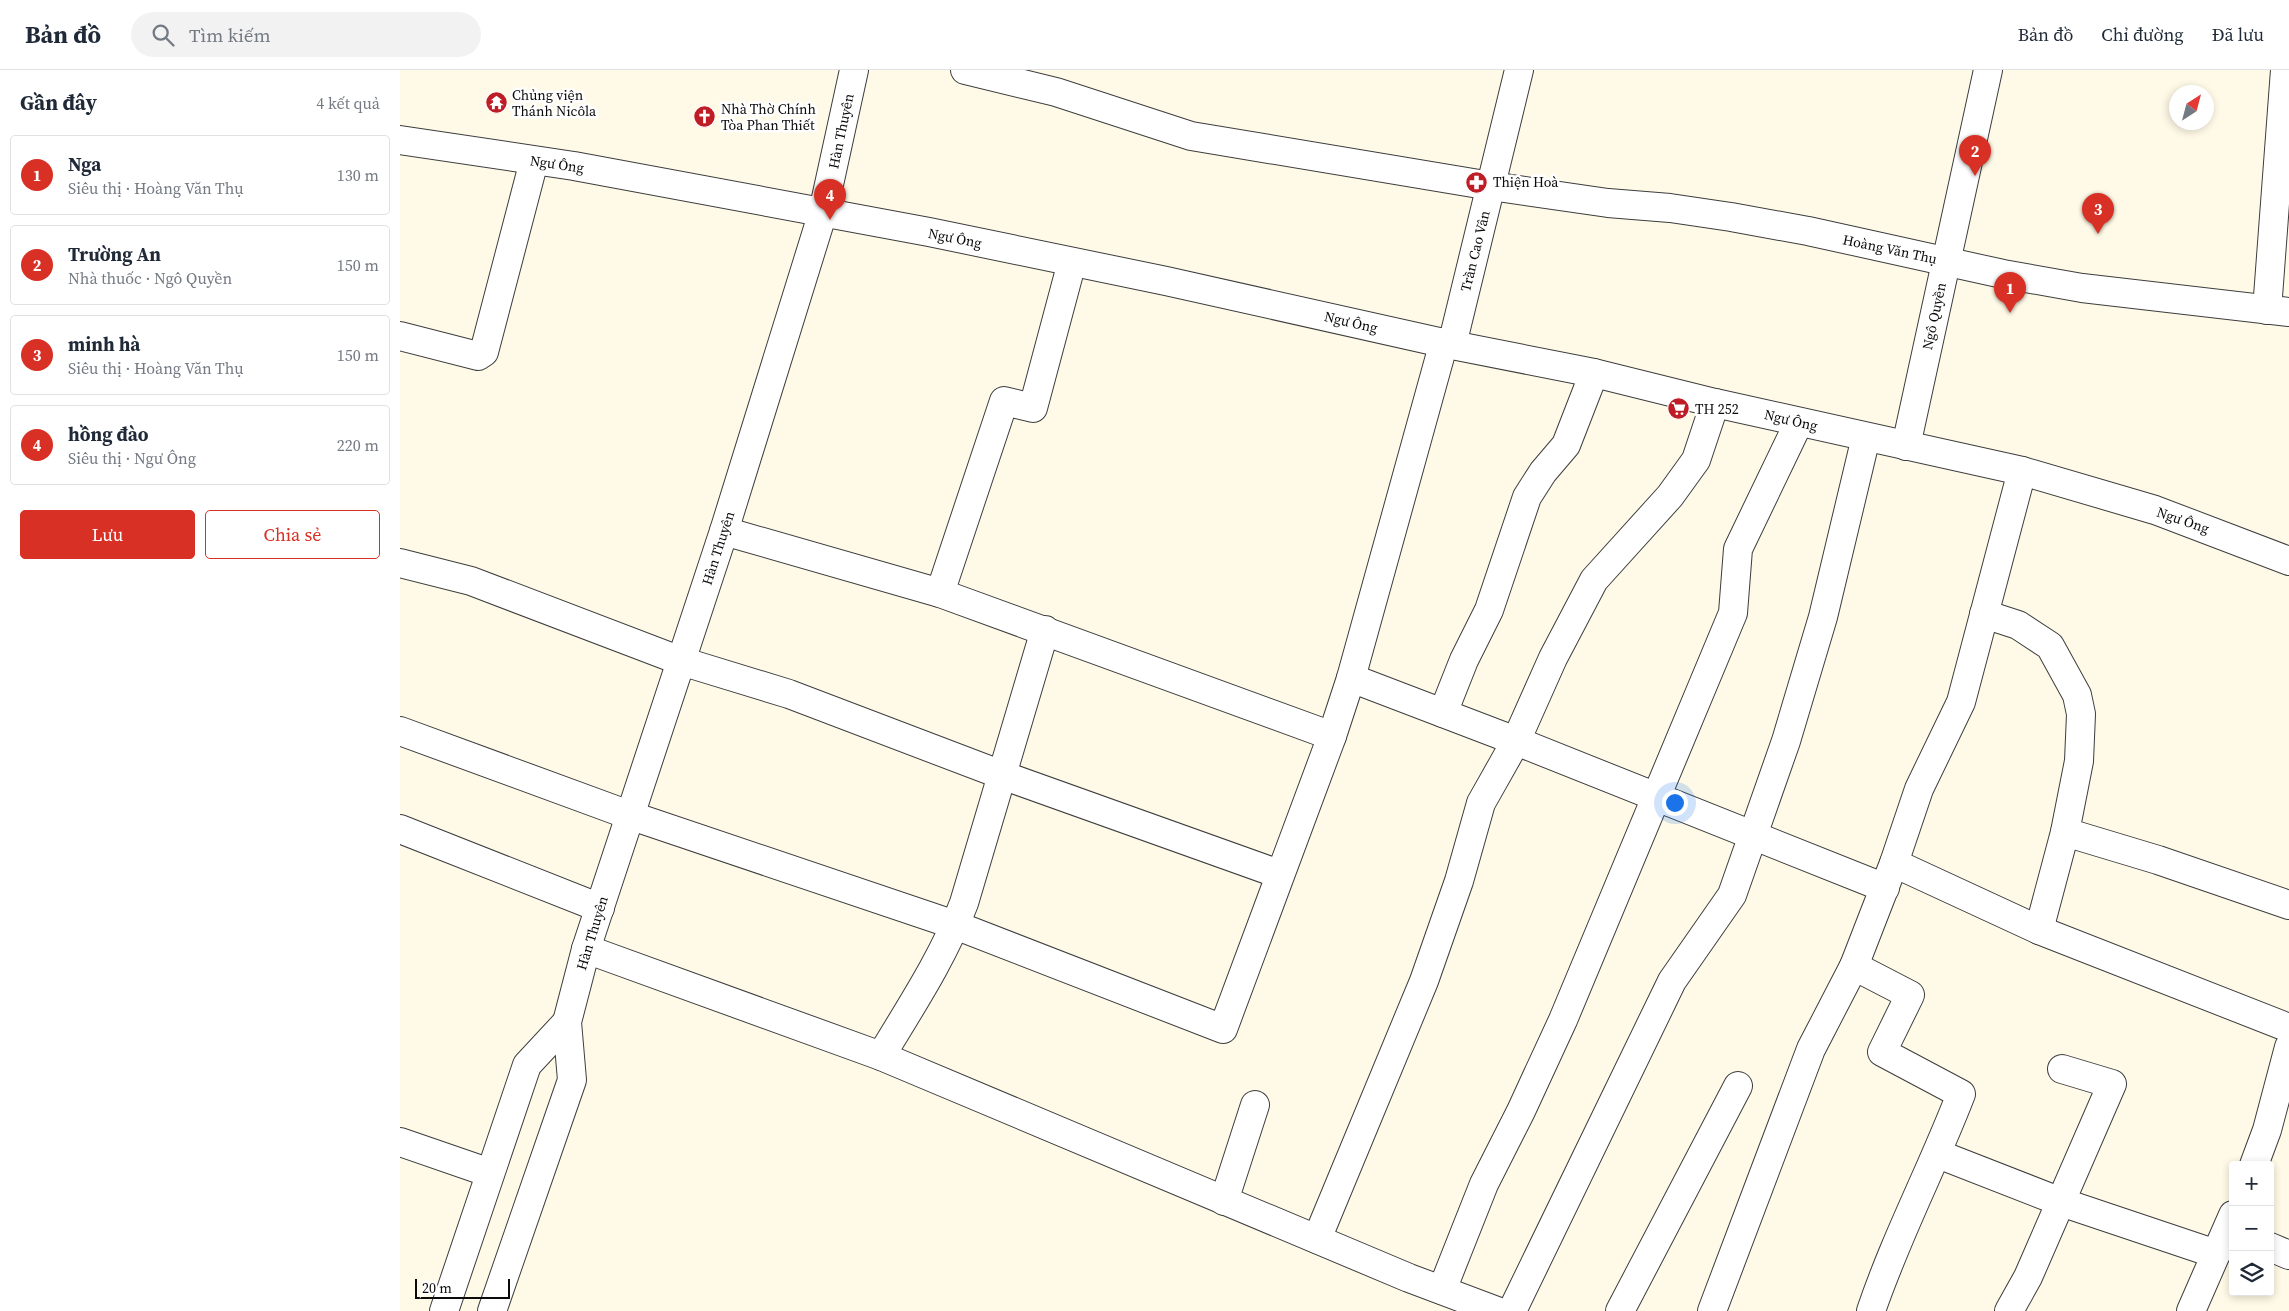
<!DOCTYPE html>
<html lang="vi">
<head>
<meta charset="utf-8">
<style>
  body { margin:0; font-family:"Source Serif 4",serif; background:#f2f2f3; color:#1f2937 }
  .controls { position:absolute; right:15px; bottom:15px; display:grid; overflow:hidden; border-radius:5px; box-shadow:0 2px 8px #0003 }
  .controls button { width:45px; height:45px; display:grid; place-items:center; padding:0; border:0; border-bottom:1px solid #e0e1e3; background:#fff; color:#1f2937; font:25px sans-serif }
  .compass { position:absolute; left:1769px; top:15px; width:45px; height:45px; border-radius:50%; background:#fff; box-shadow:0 2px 8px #0003; rotate:36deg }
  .scale { position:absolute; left:15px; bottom:12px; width:95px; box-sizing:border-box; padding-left:5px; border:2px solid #0a0a0a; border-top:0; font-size:14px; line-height:18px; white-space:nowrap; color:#0a0a0a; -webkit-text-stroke:4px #fff; paint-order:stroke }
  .you { position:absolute; left:1274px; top:732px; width:18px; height:18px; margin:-12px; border:4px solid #fff; border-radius:50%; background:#1a73e8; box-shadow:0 0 0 8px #1a73e833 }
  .badge { display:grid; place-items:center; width:32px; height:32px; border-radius:50%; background:#d93025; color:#fff; font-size:16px; font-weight:700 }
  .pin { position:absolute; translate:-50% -41px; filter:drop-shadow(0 1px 2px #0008) }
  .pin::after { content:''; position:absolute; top:26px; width:18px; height:15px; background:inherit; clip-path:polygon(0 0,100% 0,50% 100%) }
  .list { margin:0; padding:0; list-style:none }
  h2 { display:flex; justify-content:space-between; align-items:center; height:65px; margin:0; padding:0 20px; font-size:21px }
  h2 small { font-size:16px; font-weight:400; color:#747a83 }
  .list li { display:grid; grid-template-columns:32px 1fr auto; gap:15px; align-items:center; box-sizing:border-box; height:80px; margin:0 10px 10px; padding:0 10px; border:1px solid #e0e1e3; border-radius:5px }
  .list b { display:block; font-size:19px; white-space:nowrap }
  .list p { margin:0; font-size:16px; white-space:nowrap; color:#747a83 }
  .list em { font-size:16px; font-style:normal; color:#747a83 }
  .actions { display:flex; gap:10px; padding:15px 20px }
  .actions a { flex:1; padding:11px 0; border:1px solid #d93025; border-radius:5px; text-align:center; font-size:18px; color:#d93025 }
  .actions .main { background:#d93025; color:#fff }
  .icon { flex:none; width:28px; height:28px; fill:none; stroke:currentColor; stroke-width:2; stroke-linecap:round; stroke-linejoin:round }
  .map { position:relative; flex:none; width:1889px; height:1241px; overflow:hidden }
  header { display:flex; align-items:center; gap:30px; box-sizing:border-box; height:70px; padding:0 25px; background:#fff; border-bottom:1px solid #e0e1e3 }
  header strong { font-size:24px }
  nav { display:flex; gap:28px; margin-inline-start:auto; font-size:18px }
  .search { width:350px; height:45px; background:#f2f2f3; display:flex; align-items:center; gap:12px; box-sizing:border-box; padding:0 18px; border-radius:28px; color:#747a83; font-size:19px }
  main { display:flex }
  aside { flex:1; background:#fff }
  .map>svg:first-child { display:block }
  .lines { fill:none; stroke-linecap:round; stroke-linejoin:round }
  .minor-casing { stroke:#3d3d3d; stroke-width:30 }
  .minor { stroke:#fff; stroke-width:28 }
  .labels { text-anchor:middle; stroke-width:5; stroke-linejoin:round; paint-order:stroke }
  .poi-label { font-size:14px; fill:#0a0a0a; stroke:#fff; text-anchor:start }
  .street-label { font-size:14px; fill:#0a0a0a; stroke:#fff }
</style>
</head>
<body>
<header>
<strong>Bản đồ</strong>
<div class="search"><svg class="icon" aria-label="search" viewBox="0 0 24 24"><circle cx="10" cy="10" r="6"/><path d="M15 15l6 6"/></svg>Tìm kiếm</div>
<nav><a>Bản đồ</a><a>Chỉ đường</a><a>Đã lưu</a></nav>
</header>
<main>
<aside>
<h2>Gần đây<small>4 kết quả</small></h2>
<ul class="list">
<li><span class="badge">1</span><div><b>Nga</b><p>Siêu thị · Hoàng Văn Thụ</p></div><em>130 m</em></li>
<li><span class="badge">2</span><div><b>Trường An</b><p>Nhà thuốc · Ngô Quyền</p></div><em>150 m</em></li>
<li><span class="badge">3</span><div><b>minh hà</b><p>Siêu thị · Hoàng Văn Thụ</p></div><em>150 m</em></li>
<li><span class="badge">4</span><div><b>hồng đào</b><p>Siêu thị · Ngư Ông</p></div><em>220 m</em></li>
</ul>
<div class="actions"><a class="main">Lưu</a><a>Chia sẻ</a></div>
</aside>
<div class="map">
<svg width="1889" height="1241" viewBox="0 0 1889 1241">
  <rect width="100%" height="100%" fill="#fffae7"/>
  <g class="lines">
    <defs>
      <g id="minor">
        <polyline points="565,0 656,22 791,66 1091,116 1208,133 1270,138 1331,147 1408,161 1603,204 1682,218 1889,242"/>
        <polyline points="0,70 174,96 529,162 766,211 1052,275 1194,303 1315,333 1622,401 1755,440 1889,491"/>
        <polyline points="1867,240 1885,0"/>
        <polyline points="0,266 78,286 84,282 134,91"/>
        <polyline points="1052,275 1119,0"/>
        <polyline points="1506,376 1588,0"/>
        <polyline points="324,461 540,523 932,666 951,608 1116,671 1485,818"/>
        <polyline points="0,493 71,511 281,591 389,624 602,705 879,804"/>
        <polyline points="540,523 604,331 633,338 672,192"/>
        <polyline points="1584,544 1618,555 1650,576 1677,625 1681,644 1679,691 1665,762 1639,860"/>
        <polyline points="951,608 1044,272"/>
        <polyline points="1043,643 1064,590 1089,540 1127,427 1143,402 1166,375 1194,303"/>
        <polyline points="0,661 229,745 555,855 823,959 932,666"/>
        <polyline points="0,759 200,838"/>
        <polyline points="1665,762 1758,790 1889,835"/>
        <polyline points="1494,793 1639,860 1889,958"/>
        <polyline points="186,879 481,986 1009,1208 1097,1241"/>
        <path d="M1454 896 1510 925 1482 982 1561 1024C1533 1097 1496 1167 1471 1241"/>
        <path d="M481 986C511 936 543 888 564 833L645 560"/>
        <polyline points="0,1072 90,1103"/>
        <polyline points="1538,1084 1661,1132 1816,1184"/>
        <polyline points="1854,1095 1867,1060 1889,977"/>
        <polyline points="824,1131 855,1035"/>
        <polyline points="917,1169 1024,911 1059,811 1081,733 1116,671 1153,588 1194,510 1270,426 1296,390 1315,333"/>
        <polyline points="1870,1177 1889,1185"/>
        <polyline points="1042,1220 1084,1114 1121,1041 1163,950 1333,543 1338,479 1399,352"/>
        <polyline points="44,1241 127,995 167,952"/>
        <polyline points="92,1241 172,1010 167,952 186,879 324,461 423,142 454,0"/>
        <polyline points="1112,1241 1272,911 1332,825 1386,671 1423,547 1466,367"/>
        <polyline points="1220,1241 1338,1016"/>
        <polyline points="1312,1241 1411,979 1454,896 1494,793 1519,719 1561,632 1622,401"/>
        <polyline points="1609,1241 1628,1207 1712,1014 1662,999"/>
        <polyline points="1791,1241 1833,1145"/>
      </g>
    </defs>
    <!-- minor casing -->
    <use href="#minor" class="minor-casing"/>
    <!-- minor -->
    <use href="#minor" class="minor"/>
  </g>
  <!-- icons -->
  <defs>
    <symbol id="temple-disc" viewBox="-11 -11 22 22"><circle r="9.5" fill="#bf1d26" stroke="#fff"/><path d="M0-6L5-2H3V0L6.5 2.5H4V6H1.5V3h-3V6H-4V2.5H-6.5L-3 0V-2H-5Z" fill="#fff"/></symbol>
    <symbol id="church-disc" viewBox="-11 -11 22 22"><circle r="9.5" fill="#bf1d26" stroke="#fff"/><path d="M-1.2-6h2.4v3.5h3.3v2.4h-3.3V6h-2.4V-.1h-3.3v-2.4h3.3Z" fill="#fff"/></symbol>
    <symbol id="pharmacy-disc" viewBox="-11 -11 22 22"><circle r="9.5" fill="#bf1d26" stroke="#fff"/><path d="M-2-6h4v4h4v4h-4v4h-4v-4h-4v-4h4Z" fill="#fff"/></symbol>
    <symbol id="supermarket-disc" viewBox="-11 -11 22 22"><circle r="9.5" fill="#bf1d26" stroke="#fff"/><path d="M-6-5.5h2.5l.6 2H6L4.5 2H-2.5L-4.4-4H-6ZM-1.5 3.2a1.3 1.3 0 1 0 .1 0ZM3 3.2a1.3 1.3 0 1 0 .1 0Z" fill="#fff"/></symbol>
  </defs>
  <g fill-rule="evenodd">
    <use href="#temple-disc" x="84" y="20" width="25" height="25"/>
    <use href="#church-disc" x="292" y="34" width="25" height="25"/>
    <use href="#pharmacy-disc" x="1064" y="100" width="25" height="25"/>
    <use href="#supermarket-disc" x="1266" y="326" width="25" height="25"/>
  </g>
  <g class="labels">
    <!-- poi labels -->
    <g class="poi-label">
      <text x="112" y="30">Chủng viện<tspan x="112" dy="16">Thánh Nicôla</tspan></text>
      <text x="321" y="44">Nhà Thờ Chính<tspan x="321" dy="16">Tòa Phan Thiết</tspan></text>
      <text x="1093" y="117">Thiện Hoà</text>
      <text x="1295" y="344">TH 252</text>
    </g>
    <!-- street labels -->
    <g class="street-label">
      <text transform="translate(441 61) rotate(-78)" y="5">Hàn Thuyên</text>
      <text transform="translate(157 94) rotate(8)" y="5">Ngư Ông</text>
      <text transform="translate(555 168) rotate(11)" y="5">Ngư Ông</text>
      <text transform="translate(1490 179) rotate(12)" y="5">Hoàng Văn Thụ</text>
      <text transform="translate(1075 181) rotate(-76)" y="5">Trần Cao Vân</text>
      <text transform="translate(1534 246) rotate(-78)" y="5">Ngô Quyền</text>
      <text transform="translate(951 252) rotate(13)" y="5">Ngư Ông</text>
      <text transform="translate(1391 350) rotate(13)" y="5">Ngư Ông</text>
      <text transform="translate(1783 450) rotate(19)" y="5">Ngư Ông</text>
      <text transform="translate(318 478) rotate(-72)" y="5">Hàn Thuyên</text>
      <text transform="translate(192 863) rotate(-73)" y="5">Hàn Thuyên</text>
    </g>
  </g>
</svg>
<div class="controls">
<button>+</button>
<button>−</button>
<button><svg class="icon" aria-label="layers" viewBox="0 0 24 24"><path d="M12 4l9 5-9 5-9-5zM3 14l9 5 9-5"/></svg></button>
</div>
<svg class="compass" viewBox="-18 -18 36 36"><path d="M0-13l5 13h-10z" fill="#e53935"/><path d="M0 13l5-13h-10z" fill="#747a83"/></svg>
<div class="scale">20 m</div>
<div class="you"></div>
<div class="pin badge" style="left:1610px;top:243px">1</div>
<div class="pin badge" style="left:1575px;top:106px">2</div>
<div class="pin badge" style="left:1698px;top:164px">3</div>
<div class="pin badge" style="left:430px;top:150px">4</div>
</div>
</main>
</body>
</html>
